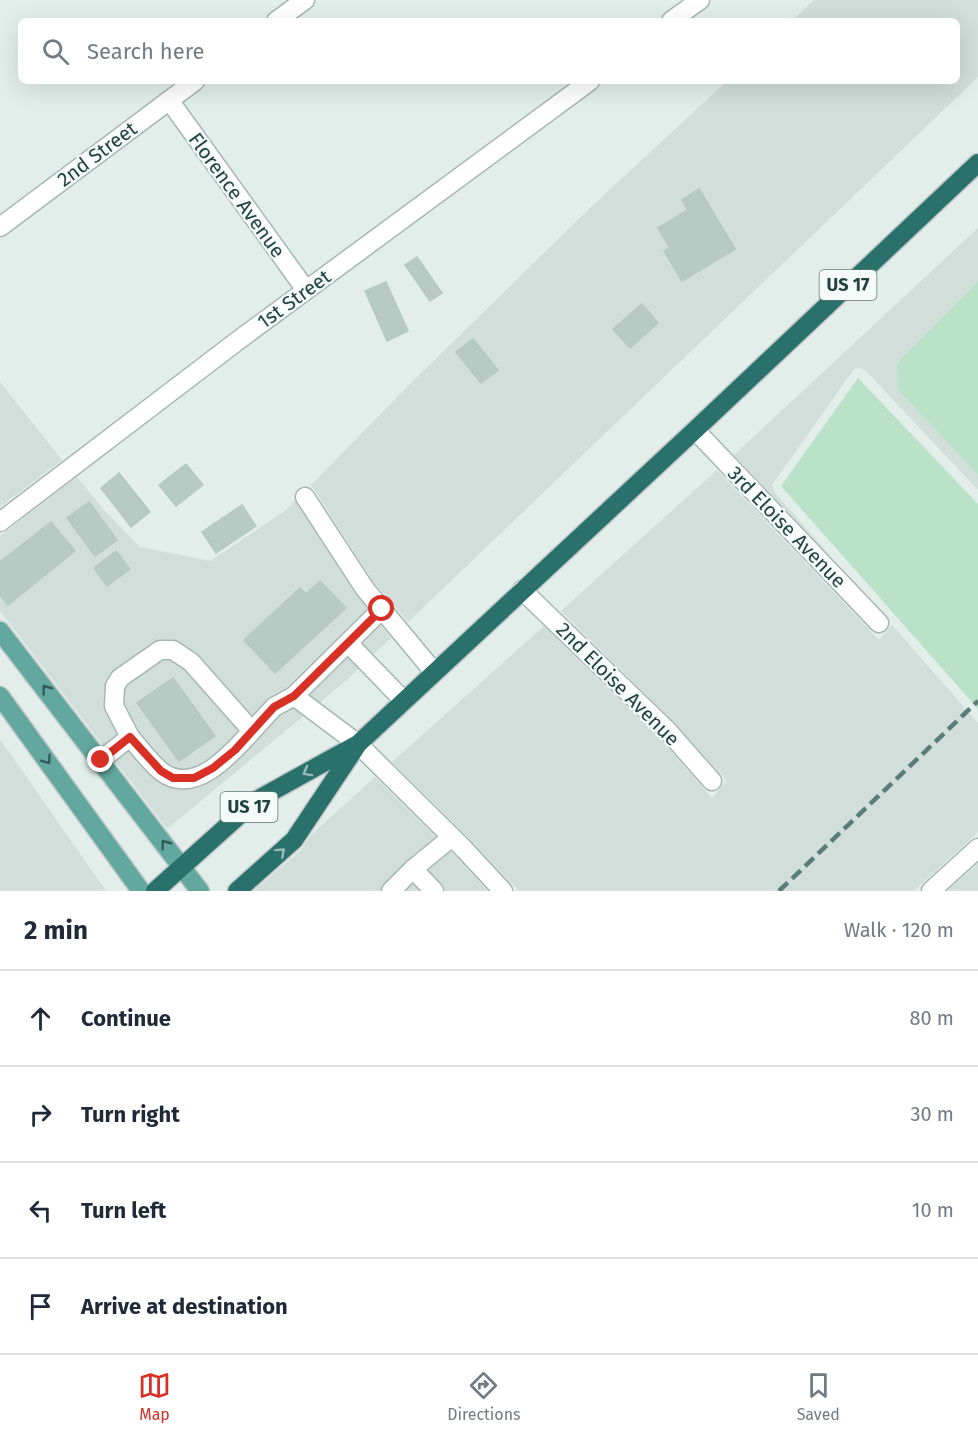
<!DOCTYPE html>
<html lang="en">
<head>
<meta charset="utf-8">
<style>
  body { margin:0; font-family:"Fira Sans",sans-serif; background:#f6f6f7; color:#1f2937 }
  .stop { position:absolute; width:18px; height:18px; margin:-14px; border:4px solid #d93025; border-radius:50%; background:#fff }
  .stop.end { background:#d93025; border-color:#fff; box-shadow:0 2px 6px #0008 }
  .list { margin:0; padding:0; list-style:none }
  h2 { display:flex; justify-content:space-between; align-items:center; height:78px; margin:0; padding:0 24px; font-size:26px }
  h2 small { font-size:20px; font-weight:400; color:#747a83 }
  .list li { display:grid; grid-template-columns:39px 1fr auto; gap:18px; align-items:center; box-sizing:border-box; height:96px; padding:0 24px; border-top:2px solid #e0e1e3 }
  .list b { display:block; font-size:22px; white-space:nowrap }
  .list em { font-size:20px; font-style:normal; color:#747a83 }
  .icon { flex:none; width:33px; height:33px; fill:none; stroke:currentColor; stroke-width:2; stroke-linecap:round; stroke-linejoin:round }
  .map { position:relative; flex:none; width:978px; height:891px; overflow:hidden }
  .search { position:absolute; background:#fff; box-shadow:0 6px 24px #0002; left:18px; right:18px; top:18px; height:66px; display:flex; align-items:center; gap:15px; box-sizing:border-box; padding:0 21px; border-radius:9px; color:#747a83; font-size:22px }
  .sheet { height:462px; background:#fff }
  nav { display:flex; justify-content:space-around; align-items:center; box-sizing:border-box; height:84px; border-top:2px solid #e0e1e3; background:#fff; font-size:16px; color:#747a83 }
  nav a { display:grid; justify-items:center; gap:3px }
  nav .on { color:#d93025 }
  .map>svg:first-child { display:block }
  .built { fill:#d1deda }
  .green { fill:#bae2c9 }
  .building { fill:#b8cac4; stroke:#b5c9c3; stroke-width:1.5 }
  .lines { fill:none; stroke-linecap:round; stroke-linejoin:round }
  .minor-casing { stroke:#a5b7b3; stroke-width:21 }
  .major-casing { stroke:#c1cac9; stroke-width:21 }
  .highway-casing { stroke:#c1cac9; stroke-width:21 }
  .minor { stroke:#fff; stroke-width:18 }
  .major { stroke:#63a89e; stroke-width:18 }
  .highway { stroke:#29716a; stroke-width:18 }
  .rail { stroke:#5b7d78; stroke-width:4.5; stroke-dasharray:12 6; stroke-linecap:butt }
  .oneway { stroke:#325c55 }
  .oneway2 { stroke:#99bcb8 }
  .route { stroke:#d93025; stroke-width:8 }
  .labels { text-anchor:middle; stroke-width:4.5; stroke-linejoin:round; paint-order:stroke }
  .shield { fill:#f4faf8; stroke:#607975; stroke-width:1.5 }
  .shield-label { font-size:18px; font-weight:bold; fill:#21423d }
  .street-label { font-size:20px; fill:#21423d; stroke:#f4faf8 }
</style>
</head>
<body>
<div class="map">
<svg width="978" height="891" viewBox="0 0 978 891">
  <rect width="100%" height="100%" fill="#e3eeeb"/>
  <!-- built -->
  <g class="built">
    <polygon points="814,0 978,0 978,77 408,622 373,581 311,485 412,382 591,207 727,81 957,81 957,21 792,21"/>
    <polygon points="978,228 978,281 897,363 898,390 978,475 978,490 865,370 859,368 854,369 772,485 775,493 835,561 734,455"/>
    <polygon points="0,382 62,460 0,507"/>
    <polygon points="717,470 879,640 892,625 978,723 978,832 914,891 519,891 472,841 392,762 544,626 661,740 712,798 727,781 674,722 561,611"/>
    <polygon points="77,477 105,511 140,547 210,561 286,510 295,501 357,596 391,638 348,679 167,829 0,611 0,536"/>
    <polygon points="0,739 106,891 0,891"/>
    <polygon points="375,777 457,858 488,891 254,891 301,850 311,835"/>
    <polygon points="978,863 978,891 948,891"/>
  </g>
  <!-- green -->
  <g class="green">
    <polygon points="978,281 978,475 898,390 897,363"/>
    <polygon points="858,378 978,504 978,709 781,486"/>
  </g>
  <!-- building -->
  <g class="building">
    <polygon points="699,189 735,249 682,281 664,251 670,248 658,228 688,210 682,200"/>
    <polygon points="417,257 442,293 430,301 405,265"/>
    <polygon points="386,282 408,331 387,341 365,291"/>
    <polygon points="642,304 658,323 630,348 613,329"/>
    <polygon points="473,339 498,370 481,383 456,352"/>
    <polygon points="186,464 203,485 176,506 159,485"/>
    <polygon points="119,473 150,512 131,527 101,488"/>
    <polygon points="89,502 117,540 95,556 67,518"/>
    <polygon points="242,505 256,526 216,553 202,532"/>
    <polygon points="51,522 75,551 8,605 0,595 0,562"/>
    <polygon points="116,551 130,569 107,586 94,568"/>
    <polygon points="320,581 346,608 275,673 244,640 300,588 306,594"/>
    <polygon points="173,678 215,736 179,761 137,703"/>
  </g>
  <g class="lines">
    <defs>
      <g id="minor">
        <polyline points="276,21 305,0"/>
        <polyline points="671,21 700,0"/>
        <polyline points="169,100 306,290"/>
        <polyline points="0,227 195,81"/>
        <polyline points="695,430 879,623"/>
        <polyline points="305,497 365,589 434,672"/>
        <polyline points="0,522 240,339 590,81"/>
        <polyline points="522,590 667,730 712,781"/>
        <polyline points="348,643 404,701"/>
        <polyline points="294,696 358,744 465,850 503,891"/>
        <path d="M130 737C140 748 150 763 162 772 195 796 231 754 252 731"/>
        <polyline points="101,760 130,737 114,706 115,686 120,678 160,650 173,650 191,662 252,731 274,707 294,696 382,609"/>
        <polyline points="391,891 413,869"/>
        <polyline points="434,891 413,869 452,837"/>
        <polyline points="931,891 978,848"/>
      </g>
      <g id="major">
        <polyline points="0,631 200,891"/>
        <polyline points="0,696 141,891"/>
      </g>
      <g id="highway">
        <polyline points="155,891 255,801 354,746"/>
        <polyline points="237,891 294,840 358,744 695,430 978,163"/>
      </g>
    </defs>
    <!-- minor casing -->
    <use href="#minor" class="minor-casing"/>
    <!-- major casing -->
    <use href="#major" class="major-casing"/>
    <!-- highway casing -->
    <use href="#highway" class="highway-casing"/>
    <!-- minor -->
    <use href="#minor" class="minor"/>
    <!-- major -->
    <use href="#major" class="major"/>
    <!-- highway -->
    <use href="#highway" class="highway"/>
    <!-- rail -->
    <polyline class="rail" points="779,891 978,701"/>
  </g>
  <!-- one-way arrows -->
  <defs><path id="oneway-chevron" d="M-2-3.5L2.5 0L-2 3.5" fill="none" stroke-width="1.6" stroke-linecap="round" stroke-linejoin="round" transform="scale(1.5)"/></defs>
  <g class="oneway">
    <use href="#oneway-chevron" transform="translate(46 689) rotate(-127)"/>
    <use href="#oneway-chevron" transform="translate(47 760) rotate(54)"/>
    <use href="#oneway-chevron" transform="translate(165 844) rotate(-127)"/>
  </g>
  <g class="oneway2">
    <use href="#oneway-chevron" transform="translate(307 772) rotate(151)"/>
    <use href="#oneway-chevron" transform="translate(281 852) rotate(-42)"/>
  </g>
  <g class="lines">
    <!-- route -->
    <polyline class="route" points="101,760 130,737 161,771 173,778 194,778 213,768 235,750 274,707 294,696 382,609"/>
  </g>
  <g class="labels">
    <!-- shield labels -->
    <g class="shield">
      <rect x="819.5" y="270" width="57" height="30" rx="4.5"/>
      <rect x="220.5" y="792" width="57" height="30" rx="4.5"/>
    </g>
    <g class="shield-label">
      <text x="848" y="291">US 17</text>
      <text x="249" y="813">US 17</text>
    </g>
    <!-- street labels -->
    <g class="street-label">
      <text transform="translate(97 154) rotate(-37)" y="7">2nd Street</text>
      <text transform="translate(237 195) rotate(54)" y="7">Florence Avenue</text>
      <text transform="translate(294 299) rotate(-36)" y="7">1st Street</text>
      <text transform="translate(787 527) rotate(46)" y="7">3rd Eloise Avenue</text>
      <text transform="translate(618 684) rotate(45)" y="7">2nd Eloise Avenue</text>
    </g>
  </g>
</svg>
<div class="stop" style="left:382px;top:609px"></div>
<div class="stop end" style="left:101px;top:760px"></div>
<div class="search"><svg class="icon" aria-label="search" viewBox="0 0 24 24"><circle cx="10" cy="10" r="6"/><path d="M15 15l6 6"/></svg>Search here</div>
</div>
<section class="sheet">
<h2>2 min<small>Walk · 120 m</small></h2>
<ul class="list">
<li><svg class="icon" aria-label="ahead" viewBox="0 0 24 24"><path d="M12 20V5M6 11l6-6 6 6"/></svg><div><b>Continue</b></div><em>80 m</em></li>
<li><svg class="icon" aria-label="right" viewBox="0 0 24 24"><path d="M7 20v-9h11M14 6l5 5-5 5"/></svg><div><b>Turn right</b></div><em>30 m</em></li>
<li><svg class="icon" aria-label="left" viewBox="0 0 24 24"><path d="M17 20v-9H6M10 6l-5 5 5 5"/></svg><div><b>Turn left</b></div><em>10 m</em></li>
<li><svg class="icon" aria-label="arrive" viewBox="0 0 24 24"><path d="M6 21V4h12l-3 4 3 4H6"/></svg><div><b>Arrive at destination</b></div></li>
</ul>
</section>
<nav>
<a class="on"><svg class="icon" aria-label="map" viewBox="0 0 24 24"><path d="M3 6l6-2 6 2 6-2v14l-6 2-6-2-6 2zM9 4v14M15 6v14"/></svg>Map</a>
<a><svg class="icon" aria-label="directions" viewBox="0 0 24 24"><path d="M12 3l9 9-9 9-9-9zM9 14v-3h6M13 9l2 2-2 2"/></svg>Directions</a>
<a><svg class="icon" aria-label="saved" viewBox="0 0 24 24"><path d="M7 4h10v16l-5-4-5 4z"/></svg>Saved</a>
</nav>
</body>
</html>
